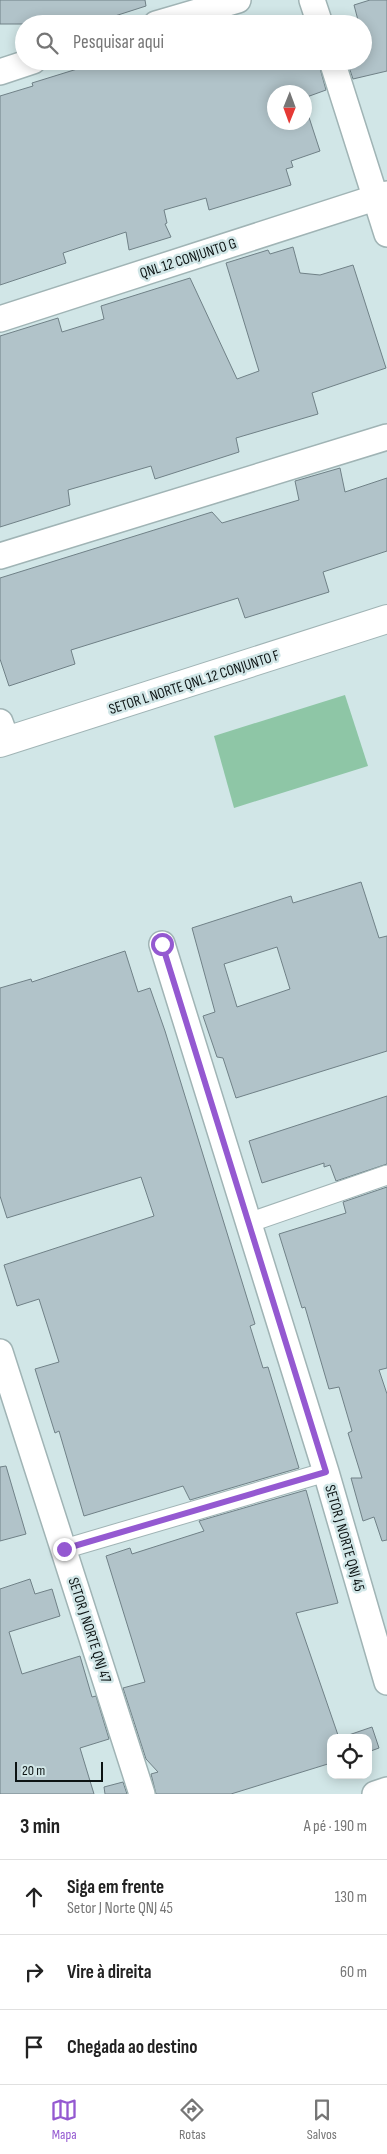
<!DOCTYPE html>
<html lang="pt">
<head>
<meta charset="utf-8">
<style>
  body { margin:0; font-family:"Sofia Sans Condensed",sans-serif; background:#f2f2f2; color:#222 }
  .controls { position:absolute; right:15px; bottom:15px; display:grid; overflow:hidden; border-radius:10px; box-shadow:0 2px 12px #0003 }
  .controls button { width:45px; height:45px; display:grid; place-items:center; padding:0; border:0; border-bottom:1px solid #e0e0e0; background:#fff; color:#222; font:25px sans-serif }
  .compass { position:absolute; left:267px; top:85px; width:45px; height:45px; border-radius:50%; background:#fff; box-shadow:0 2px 12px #0003; rotate:181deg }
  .scale { position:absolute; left:15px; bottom:12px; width:88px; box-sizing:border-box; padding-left:5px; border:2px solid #0c1313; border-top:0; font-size:14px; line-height:18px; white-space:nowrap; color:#0c1313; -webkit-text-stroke:4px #d1e6e7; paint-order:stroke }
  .stop { position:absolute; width:15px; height:15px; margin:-11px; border:4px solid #9459d1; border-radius:50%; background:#fff }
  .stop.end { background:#9459d1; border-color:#fff; box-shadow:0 1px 5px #0008 }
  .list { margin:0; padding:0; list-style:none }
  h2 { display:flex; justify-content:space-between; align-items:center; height:65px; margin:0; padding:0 20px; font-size:21px }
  h2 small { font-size:16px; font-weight:400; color:#767676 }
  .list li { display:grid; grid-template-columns:32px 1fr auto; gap:15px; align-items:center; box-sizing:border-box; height:75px; padding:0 20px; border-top:1px solid #e0e0e0 }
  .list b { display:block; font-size:19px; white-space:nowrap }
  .list p { margin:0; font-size:16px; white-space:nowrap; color:#767676 }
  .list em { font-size:16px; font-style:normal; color:#767676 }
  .icon { flex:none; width:28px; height:28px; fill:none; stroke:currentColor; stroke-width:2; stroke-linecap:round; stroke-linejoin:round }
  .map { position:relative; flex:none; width:387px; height:1794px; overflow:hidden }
  .search { position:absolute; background:#fff; box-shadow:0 2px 12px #0003; left:15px; right:15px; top:15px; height:55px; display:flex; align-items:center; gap:12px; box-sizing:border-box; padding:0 18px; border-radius:28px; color:#767676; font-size:19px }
  .sheet { height:290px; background:#fff }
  nav { display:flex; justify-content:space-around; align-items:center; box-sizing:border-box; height:70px; border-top:1px solid #e0e0e0; background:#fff; font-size:14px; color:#767676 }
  nav a { display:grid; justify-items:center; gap:2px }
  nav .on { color:#9459d1 }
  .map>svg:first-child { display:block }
  .green { fill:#8ec6a6 }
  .building { fill:#b1c3c9; stroke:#708187; fill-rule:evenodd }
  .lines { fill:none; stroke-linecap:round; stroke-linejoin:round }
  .pedestrian-casing { stroke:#a0b4b5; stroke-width:21 }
  .minor-casing { stroke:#a0b4b5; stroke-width:28 }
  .tertiary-casing { stroke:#a0b4b5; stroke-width:30 }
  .pedestrian { stroke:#fff; stroke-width:19 }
  .minor { stroke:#fff; stroke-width:25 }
  .tertiary { stroke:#fff; stroke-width:28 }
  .route { stroke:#9459d1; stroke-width:6 }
  .labels { text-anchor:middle; stroke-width:5; stroke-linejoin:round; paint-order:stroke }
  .street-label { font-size:15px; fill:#0c1313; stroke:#d1e6e7 }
</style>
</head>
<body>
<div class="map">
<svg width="387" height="1794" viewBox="0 0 387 1794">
  <rect width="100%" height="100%" fill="#d1e6e7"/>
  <!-- green -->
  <polygon class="green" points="345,695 368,766 234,808 214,736"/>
  <!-- building -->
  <g class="building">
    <polygon points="0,0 145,0 146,6 90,24 0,24"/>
    <polygon points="370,0 387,0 387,71 353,79 347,61 363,61 363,24 359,24 354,5"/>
    <polygon points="103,61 209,61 211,67 230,61 318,61 326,90 304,98 304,92 274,92 274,122 304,122 304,102 320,151 291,161 293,167 286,169 291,185 209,210 206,198 164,210 167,223 165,224 171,237 129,250 126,232 63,253 66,263 0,285 0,96 33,86 32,83"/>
    <polygon points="293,247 300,273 320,275 353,265 386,368 312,393 318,414 236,438 239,452 155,479 151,466 68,490 70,505 0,527 0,336 58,318 62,332 104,319 101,306 190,278 237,379 259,371 226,263 268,250 270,254"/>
    <polygon points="340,468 345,492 387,478 387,551 323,572 329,592 245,618 238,598 71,650 75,664 9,686 0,659 0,578 212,512 222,523 299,500 295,481"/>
    <path d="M361 882 379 938 387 936V1051L236 1098 223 1058 217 1057 203 1016 215 1012 192 928 291 896 293 903ZM277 947 290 989 237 1007 224 964Z"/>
    <polygon points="125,951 138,992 150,988 165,1031 255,1324 250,1326 263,1368 268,1367 299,1468 190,1500 183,1486 84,1516 59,1431 55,1433 35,1369 59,1362 39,1299 17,1306 4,1265 154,1216 141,1177 7,1218 0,1196 0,988 31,979 32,982"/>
    <polygon points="387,1096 387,1164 336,1181 330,1165 324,1167 324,1163 262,1183 249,1141"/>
    <polygon points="387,1187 387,1368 379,1370 387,1394 387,1540 382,1541 374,1517 363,1521 351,1478 362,1478 348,1433 352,1431 339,1387 329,1389 305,1307 302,1308 279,1234 346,1213 343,1202"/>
    <polygon points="6,1466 26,1534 0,1541 0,1467"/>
    <polygon points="306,1490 338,1603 296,1613 339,1738 331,1738 331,1763 231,1794 156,1794 151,1774 158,1772 146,1759 123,1688 145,1682 106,1556 130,1548 132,1554 204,1531 199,1521"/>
    <polygon points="30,1579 35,1594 52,1589 60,1616 9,1632 22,1674 80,1656 92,1697 96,1696 109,1739 80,1748 94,1794 0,1794 0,1589"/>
    <polygon points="372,1727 379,1748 368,1752 368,1738 340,1738"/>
    <polygon points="123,1782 127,1794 105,1794 104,1787"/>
  </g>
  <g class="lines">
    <defs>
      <g id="pedestrian">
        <polyline points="248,1223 387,1175"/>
        <polyline points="64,1549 326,1472"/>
      </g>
      <g id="minor">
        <polyline points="312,0 320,24"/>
        <polyline points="156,24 238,0"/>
        <polyline points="332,61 387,234"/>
        <polyline points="0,72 33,61"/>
        <polyline points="0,319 387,194"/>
        <polyline points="0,556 387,437"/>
        <polyline points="0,722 7,741"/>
        <polyline points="162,944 326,1472 387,1682"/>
        <polyline points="0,1352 142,1794"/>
        <polyline points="375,1794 387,1790"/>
      </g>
      <polyline id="tertiary" points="0,743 387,619"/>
    </defs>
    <!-- pedestrian casing -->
    <use href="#pedestrian" class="pedestrian-casing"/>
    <!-- minor casing -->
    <use href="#minor" class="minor-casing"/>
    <!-- tertiary casing -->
    <use href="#tertiary" class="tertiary-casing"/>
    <!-- pedestrian -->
    <use href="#pedestrian" class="pedestrian"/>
    <!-- minor -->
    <use href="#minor" class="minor"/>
    <!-- tertiary -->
    <use href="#tertiary" class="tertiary"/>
  </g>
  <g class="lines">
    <!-- route -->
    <polyline class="route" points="64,1549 326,1472 162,944"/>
  </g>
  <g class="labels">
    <!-- street labels -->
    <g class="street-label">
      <text transform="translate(188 258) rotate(-18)" y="5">QNL 12 CONJUNTO G</text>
      <text transform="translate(194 682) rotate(-18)" y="5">SETOR L NORTE QNL 12 CONJUNTO F</text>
      <text transform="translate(345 1538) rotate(74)" y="5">SETOR J NORTE QNJ 45</text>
      <text transform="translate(90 1630) rotate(72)" y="5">SETOR J NORTE QNJ 47</text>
    </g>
  </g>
</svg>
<div class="controls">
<button><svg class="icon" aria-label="locate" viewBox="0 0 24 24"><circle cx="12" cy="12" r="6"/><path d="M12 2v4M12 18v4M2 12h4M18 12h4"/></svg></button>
</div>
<svg class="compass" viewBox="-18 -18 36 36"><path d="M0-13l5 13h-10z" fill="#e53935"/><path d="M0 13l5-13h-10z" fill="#767676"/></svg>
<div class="scale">20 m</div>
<div class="stop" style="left:162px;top:944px"></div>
<div class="stop end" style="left:64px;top:1549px"></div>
<div class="search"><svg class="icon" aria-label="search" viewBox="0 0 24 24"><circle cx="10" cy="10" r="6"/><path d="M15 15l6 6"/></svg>Pesquisar aqui</div>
</div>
<section class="sheet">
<h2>3 min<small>A pé · 190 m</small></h2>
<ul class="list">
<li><svg class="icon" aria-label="ahead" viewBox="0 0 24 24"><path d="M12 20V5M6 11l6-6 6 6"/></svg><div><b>Siga em frente</b><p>Setor J Norte QNJ 45</p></div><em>130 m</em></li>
<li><svg class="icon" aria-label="right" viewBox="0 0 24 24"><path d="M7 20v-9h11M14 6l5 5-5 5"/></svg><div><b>Vire à direita</b></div><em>60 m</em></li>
<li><svg class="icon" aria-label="arrive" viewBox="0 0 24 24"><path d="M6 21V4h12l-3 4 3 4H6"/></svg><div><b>Chegada ao destino</b></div></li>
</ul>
</section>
<nav>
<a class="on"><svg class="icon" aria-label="map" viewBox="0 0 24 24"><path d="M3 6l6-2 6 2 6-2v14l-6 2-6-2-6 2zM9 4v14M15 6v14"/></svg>Mapa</a>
<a><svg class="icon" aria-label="directions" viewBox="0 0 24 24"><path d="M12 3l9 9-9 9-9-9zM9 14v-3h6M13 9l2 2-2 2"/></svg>Rotas</a>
<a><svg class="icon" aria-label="saved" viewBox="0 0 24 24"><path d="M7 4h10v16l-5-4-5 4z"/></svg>Salvos</a>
</nav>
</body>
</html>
